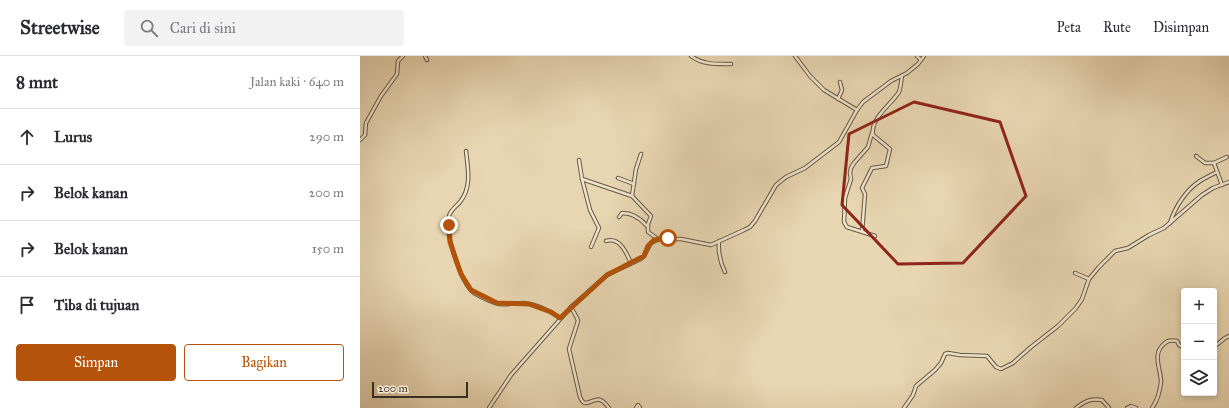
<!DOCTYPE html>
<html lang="id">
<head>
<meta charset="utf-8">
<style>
  body { margin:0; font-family:"IM FELL Great Primer",serif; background:#f2f2f3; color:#2b2b33 }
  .controls { position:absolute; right:12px; bottom:12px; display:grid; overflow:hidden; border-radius:4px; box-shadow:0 2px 6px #0003 }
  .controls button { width:36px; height:36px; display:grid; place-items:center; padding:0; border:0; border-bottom:1px solid #e1e1e2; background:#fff; color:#2b2b33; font:20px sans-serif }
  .scale { position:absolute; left:12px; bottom:10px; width:96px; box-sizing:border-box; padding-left:4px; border:2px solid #3a2f22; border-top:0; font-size:11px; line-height:14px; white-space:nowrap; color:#3a2f22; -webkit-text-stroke:3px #f0e4cd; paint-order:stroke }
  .stop { position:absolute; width:12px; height:12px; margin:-9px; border:3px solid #b45309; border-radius:50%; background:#fff }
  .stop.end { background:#b45309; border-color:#fff; box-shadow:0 1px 4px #0008 }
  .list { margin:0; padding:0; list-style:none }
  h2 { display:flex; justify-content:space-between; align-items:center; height:52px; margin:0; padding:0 16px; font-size:17px }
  h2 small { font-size:13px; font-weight:400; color:#7c7c81 }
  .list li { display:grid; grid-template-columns:26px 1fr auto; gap:12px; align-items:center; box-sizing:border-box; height:56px; padding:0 16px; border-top:1px solid #e1e1e2 }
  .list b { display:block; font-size:15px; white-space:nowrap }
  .list em { font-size:13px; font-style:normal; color:#7c7c81 }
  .actions { display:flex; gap:8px; padding:12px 16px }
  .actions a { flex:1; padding:9px 0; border:1px solid #b45309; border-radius:4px; text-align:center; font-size:14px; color:#b45309 }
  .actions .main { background:#b45309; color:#fff }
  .icon { flex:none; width:22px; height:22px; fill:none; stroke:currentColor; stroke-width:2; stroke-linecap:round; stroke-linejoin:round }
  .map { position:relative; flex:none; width:869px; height:352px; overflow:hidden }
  header { display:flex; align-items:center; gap:24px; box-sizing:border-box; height:56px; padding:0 20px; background:#fff; border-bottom:1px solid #e1e1e2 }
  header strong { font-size:19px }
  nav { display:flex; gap:22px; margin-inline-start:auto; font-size:14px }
  .search { width:280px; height:36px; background:#f2f2f3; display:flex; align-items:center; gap:10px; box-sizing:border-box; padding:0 14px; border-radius:4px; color:#7c7c81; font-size:15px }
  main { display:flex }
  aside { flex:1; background:#fff }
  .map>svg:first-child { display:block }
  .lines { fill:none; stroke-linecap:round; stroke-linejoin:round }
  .street-casing { stroke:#665946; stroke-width:4.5 }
  .street { stroke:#f0e4cd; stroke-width:2.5 }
  .route { stroke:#b45309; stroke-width:5 }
  .marked { fill:none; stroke:#8f2418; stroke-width:3; stroke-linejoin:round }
</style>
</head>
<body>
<header>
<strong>Streetwise</strong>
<div class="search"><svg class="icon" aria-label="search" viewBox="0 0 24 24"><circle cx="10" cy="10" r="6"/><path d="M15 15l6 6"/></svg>Cari di sini</div>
<nav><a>Peta</a><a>Rute</a><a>Disimpan</a></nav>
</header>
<main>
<aside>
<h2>8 mnt<small>Jalan kaki · 640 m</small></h2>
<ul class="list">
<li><svg class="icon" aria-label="ahead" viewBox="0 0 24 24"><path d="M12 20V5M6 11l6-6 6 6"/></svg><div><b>Lurus</b></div><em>290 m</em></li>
<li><svg class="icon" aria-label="right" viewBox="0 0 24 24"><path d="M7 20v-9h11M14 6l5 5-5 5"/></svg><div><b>Belok kanan</b></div><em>200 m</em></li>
<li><svg class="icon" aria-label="right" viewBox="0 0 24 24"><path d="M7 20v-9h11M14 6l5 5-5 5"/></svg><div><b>Belok kanan</b></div><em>150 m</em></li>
<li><svg class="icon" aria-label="arrive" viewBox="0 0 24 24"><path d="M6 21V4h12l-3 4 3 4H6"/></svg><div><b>Tiba di tujuan</b></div></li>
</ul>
<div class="actions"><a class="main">Simpan</a><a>Bagikan</a></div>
</aside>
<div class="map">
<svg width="869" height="352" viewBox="0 0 869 352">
  <rect width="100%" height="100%" fill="#e8d6b2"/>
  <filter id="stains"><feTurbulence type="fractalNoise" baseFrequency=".005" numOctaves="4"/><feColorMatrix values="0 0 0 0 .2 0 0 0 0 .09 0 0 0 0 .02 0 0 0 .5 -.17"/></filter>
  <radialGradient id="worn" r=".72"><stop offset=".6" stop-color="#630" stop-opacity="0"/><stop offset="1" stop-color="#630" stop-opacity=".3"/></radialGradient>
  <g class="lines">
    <defs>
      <g id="street">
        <polyline points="65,0 67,4"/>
        <path d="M331 0C343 9 357 8 371 8"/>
        <polyline points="435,0 450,20 464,34 497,54"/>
        <polyline points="557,0 561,4"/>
        <polyline points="478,43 482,34 480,26"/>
        <polyline points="512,77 508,91 494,107 491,112 490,117 491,123 485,142 484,166 487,171 515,180"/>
        <polyline points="0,84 5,79 6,67 21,40 37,18 38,5 43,0"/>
        <path d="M106 95C108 113 112 131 100 146 96 151 91 153 89 160 88 167 88 177 90 184 93 197 103 230 114 237 121 241 131 246 139 248 147 249 156 247 164 247 176 248 190 255 200 262"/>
        <polyline points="836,100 845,107 854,107"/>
        <polyline points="219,104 222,123 230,154 239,172 231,191"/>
        <polyline points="258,122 274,128"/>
        <polyline points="222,123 272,140 291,160 288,168 288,176 298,183"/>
        <polyline points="862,129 854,107 867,101"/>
        <polyline points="272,140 276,113 281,98"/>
        <path d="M259 161 262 157C272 157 281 163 287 170"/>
        <path d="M810 167C815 151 826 134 840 125 845 122 851 119 857 116"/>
        <path d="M502 176 505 138 502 132 512 112 526 110 530 93 513 79C510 62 531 49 539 36 541 31 541 25 542 20"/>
        <path d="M246 185C260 181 266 196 271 207"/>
        <path d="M359 185C358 196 360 206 365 216"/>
        <polyline points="715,217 729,223"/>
        <path d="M211 251 217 262 218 265 209 293 220 341C225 352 228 345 236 344 241 342 246 348 249 352"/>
        <polyline points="854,291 865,282 869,280"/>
        <polyline points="129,352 151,319 211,251 247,219 281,203 284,200 291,187 299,183 321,183 351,189 384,174 390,171 395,165 416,129 426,121 445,112 479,86 497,54 503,46 531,25 547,17 558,8 564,0"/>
        <polyline points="276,352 278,349 280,352"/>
        <polyline points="544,352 553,339 556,330 575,314 581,307 585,298 588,297 600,299 627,300 636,311 641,313 653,307 671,291 698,270 716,252 722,243 729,223 739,211 755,195 768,192 789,179 804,172 842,139 853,132 869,126"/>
        <path d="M716 352C725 345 731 342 742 344L749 352"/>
        <polyline points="767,352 771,350 776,352"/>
        <path d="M792 352C797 345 800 335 801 326 801 312 791 298 805 287 808 284 812 284 817 285L819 289 824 292"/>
      </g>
    </defs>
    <!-- street casing -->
    <use href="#street" class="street-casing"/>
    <!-- street -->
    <use href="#street" class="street"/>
  </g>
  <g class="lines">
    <!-- route -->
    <polyline class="route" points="89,169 90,186 101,218 111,234 137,247 169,248 191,256 200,262 247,219 284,200 288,190 294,184 308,182"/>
  </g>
  <!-- marked area -->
  <path class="marked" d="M554 46 640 66 666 140 603 207 538 208 482 149 489 78Z"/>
  <rect width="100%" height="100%" filter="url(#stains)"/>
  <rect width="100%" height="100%" fill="url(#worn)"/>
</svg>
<div class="controls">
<button>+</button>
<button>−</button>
<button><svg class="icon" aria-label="layers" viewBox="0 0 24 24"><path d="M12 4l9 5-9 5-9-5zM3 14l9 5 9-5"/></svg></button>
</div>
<div class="scale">200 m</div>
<div class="stop" style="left:308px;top:182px"></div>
<div class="stop end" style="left:89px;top:169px"></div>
</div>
</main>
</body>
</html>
